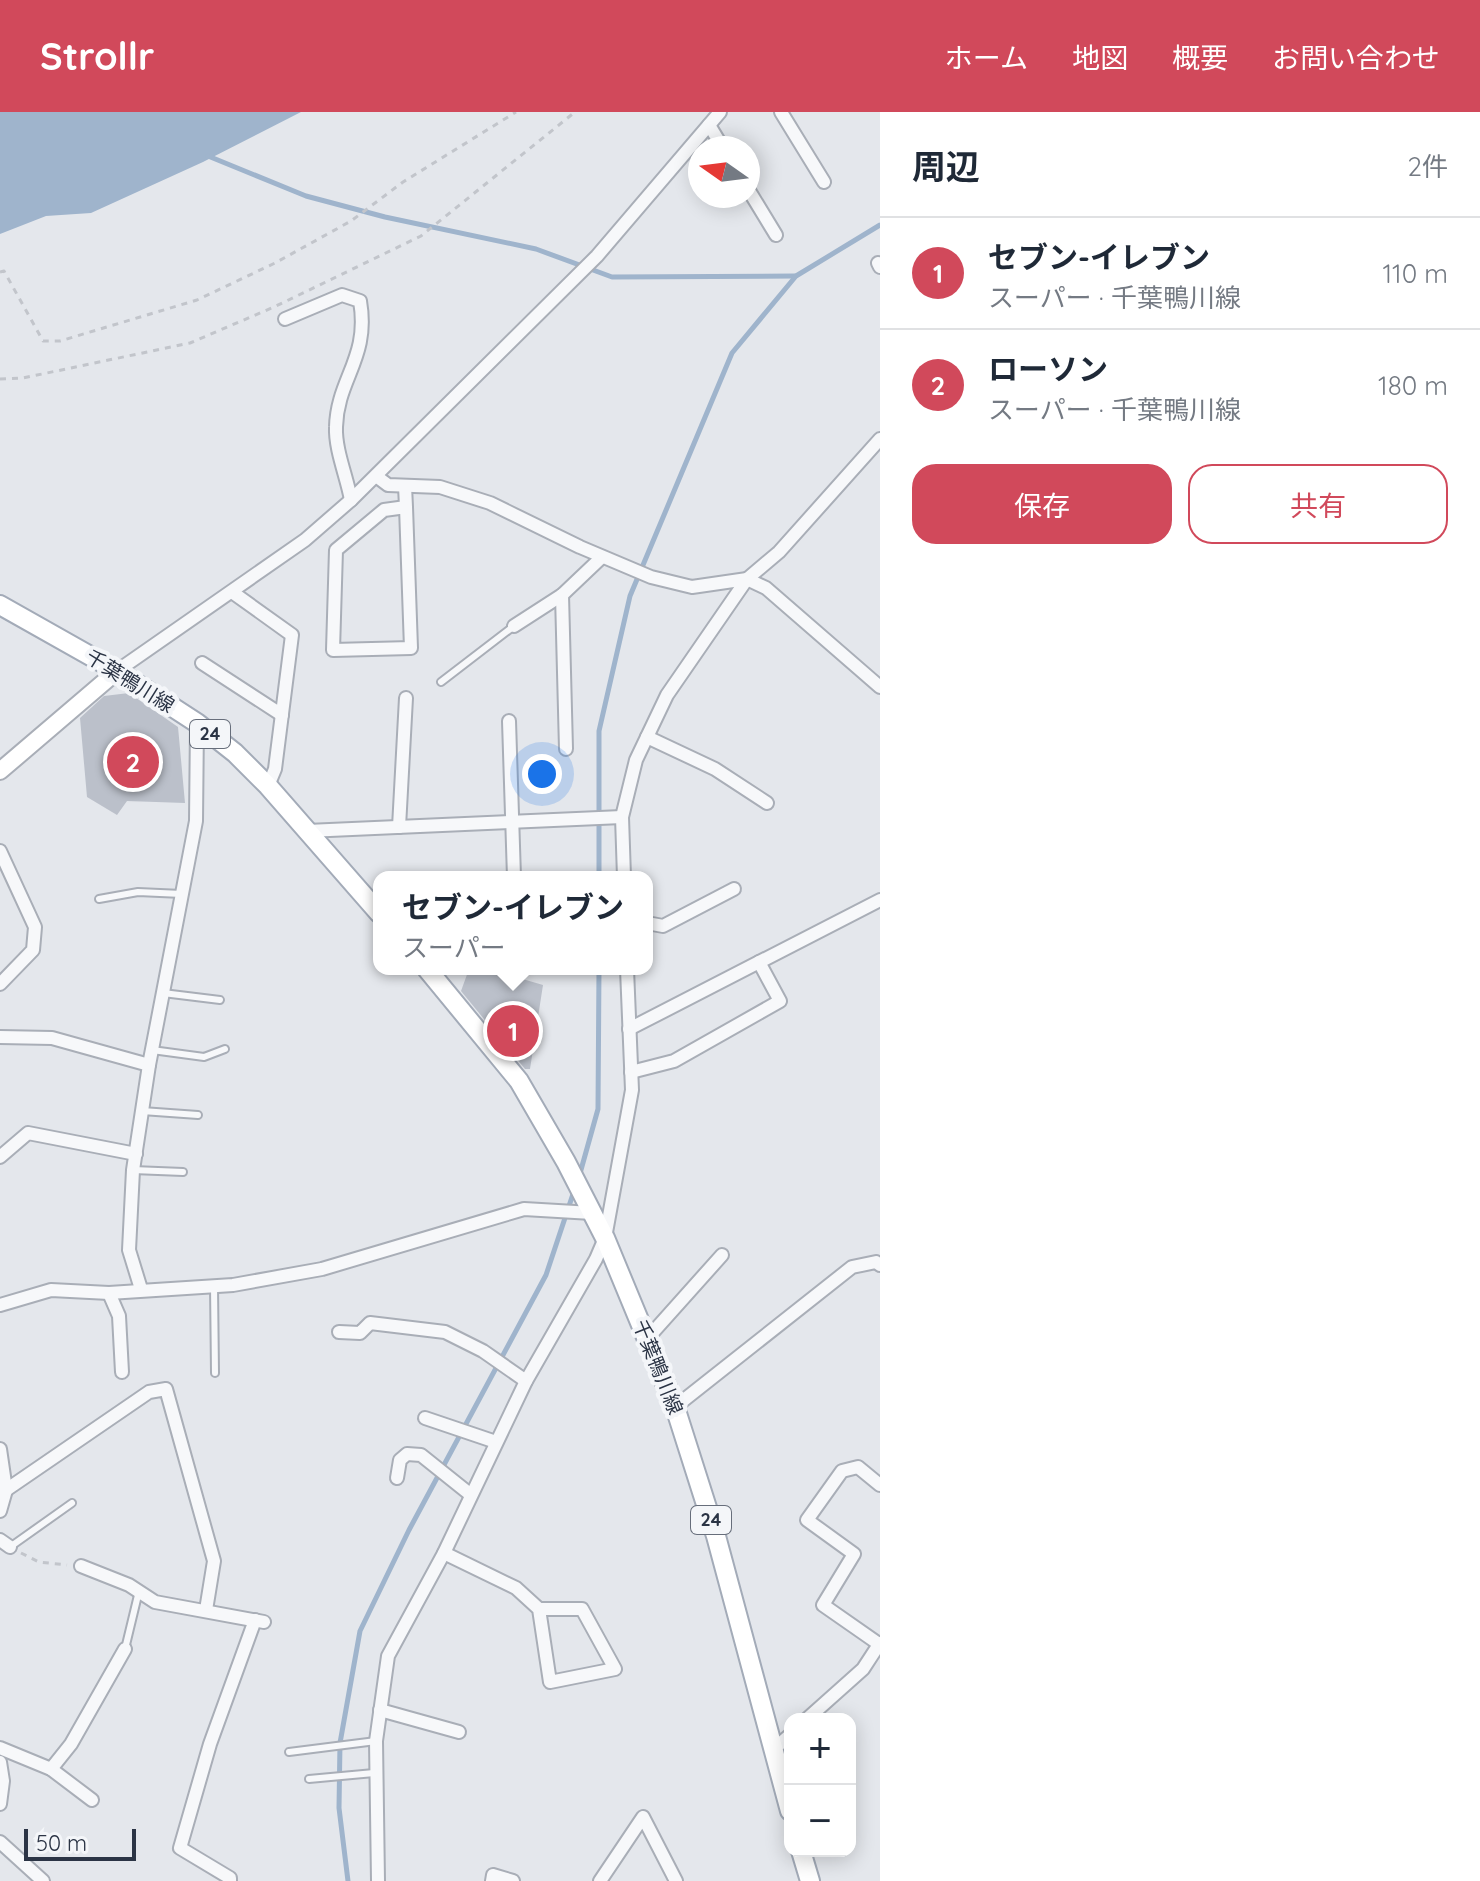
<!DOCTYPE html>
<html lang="ja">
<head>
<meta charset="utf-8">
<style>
  body { margin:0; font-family:Quicksand,"Noto Sans JP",sans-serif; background:#f2f2f3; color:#1f2937 }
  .controls { position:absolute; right:24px; bottom:24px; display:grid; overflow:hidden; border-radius:16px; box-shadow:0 4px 20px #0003 }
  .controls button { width:72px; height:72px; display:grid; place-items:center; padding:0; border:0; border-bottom:2px solid #e0e1e3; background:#fff; color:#1f2937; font:40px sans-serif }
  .compass { position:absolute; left:688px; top:24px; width:72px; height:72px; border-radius:50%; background:#fff; box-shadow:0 4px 20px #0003; rotate:284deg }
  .scale { position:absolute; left:24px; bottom:20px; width:112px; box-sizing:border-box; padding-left:8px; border:4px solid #2b3445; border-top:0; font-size:22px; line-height:28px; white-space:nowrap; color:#2b3445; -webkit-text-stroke:6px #f4f6f9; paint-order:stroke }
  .you { position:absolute; left:542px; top:662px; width:28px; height:28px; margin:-20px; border:6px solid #fff; border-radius:50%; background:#1a73e8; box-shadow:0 0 0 12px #1a73e833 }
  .badge { display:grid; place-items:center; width:52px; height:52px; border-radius:50%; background:#d1495b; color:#fff; font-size:26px; font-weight:700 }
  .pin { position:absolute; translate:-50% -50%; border:4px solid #fff; box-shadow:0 2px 8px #0006 }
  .popup { position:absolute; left:373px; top:759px; width:280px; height:104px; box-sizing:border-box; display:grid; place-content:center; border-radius:16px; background:#fff; filter:drop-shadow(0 2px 6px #0005); font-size:26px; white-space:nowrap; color:#747a83 }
  .popup b { font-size:30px; color:#1f2937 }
  .popup::after { content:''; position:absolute; left:50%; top:100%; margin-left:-16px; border:16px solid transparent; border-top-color:#fff }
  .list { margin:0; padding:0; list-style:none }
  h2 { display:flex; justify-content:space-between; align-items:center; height:104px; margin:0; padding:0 32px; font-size:34px }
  h2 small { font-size:26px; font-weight:400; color:#747a83 }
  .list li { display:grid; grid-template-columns:52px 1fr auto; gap:24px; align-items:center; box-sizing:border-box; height:112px; padding:0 32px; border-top:2px solid #e0e1e3 }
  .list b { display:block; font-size:30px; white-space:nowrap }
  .list p { margin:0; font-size:26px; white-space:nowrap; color:#747a83 }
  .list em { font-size:26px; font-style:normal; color:#747a83 }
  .actions { display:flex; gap:16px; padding:24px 32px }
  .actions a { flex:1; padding:18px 0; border:2px solid #d1495b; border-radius:24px; text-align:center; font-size:28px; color:#d1495b }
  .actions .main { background:#d1495b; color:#fff }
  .map { position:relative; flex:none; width:880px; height:1769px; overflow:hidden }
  header { display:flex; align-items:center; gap:48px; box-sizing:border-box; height:112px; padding:0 40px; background:#d1495b; color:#fff }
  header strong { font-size:38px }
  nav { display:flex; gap:44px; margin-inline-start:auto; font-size:28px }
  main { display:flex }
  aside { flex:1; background:#fff }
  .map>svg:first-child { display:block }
  .water { fill:#9fb4cc }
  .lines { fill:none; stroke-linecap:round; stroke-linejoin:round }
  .stream { stroke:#9fb4cc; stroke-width:5 }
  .building { fill:#bbc0ca }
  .lane-casing { stroke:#a9aeb7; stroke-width:10 }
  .street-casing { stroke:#a9aeb7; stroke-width:16 }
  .secondary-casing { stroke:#a9aeb7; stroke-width:20 }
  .primary-casing { stroke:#a3abb8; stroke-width:22 }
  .path { stroke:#c2c5cb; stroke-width:3; stroke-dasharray:6 6; stroke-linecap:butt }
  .lane { stroke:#f7f8fa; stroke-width:6 }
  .street { stroke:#f7f8fa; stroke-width:12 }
  .secondary { stroke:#fff; stroke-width:16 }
  .primary { stroke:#fff; stroke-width:18 }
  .labels { text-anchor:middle; stroke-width:8; stroke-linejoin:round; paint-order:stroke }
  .shield { fill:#f4f6f9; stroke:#676e7b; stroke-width:2 }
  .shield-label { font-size:18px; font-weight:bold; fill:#2b3445 }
  .street-label { font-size:20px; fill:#2b3445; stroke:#f4f6f9 }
</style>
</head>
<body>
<header>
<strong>Strollr</strong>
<nav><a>ホーム</a><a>地図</a><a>概要</a><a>お問い合わせ</a></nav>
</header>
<main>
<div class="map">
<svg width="880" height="1769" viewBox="0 0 880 1769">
  <rect width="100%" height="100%" fill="#e4e7ec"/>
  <!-- water -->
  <polygon class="water" points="0,0 301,0 203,50 91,101 46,104 0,122"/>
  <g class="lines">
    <!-- stream -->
    <g class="stream">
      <polyline points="208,44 306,84 385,105 536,137 612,165 795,164"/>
      <polyline points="599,765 599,619 630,484 732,241 796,164 880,113"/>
      <polyline points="579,1065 598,997 599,857"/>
      <polyline points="348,1769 339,1696 340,1631 360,1519 409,1418 546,1163 574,1079"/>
    </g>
  </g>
  <!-- building -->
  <g class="building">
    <polygon points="129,581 178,615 185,691 127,689 117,703 87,685 80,606 104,584"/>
    <polygon points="469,857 503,857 502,861 543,873 530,957 525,957 461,879"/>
  </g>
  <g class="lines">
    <defs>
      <g id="lane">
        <polyline points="441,570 514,514"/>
        <polyline points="99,787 138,780 182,782"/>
        <polyline points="163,881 220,888"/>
        <polyline points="152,938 204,945 225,937"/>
        <polyline points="142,999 198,1003"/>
        <polyline points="133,1058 183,1060"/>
        <polyline points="214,1174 215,1261"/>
        <polyline points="10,1435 72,1391"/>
        <polyline points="125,1537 139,1479"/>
        <polyline points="289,1640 376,1629"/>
        <polyline points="309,1667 374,1661"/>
      </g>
      <g id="street">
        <polyline points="781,0 824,70"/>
        <polyline points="709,13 723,36"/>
        <polyline points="748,77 776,123"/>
        <polyline points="878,151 880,155"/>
        <path d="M285 207 342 183 360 189C370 246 337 267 336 315 335 338 347 365 351 388"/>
        <polyline points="376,364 388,373 440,375 490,391 580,435 651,465 692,475 747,467 766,476 880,575"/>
        <polyline points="405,374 406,395 411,536 333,538 336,438 384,398 406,395"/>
        <polyline points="232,480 292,523 275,657 268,674"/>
        <polyline points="562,483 566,637"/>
        <polyline points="514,514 562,483 602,445"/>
        <polyline points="202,551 282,603"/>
        <polyline points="117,559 305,428 351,388 597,144 720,0"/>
        <polyline points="509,609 514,765"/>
        <polyline points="647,625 715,657 767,691"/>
        <polyline points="399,715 406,586"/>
        <polyline points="307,719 622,705"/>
        <polyline points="0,739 35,815 33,838 0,872"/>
        <polyline points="624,765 622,705 636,648 667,583 747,467 779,440 880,327"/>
        <polyline points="647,811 663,814 734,777"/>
        <polyline points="629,917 880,788"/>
        <polyline points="0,925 52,926 149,953"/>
        <polyline points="631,960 674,949 780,889 759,850"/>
        <polyline points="0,1045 28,1021 136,1042"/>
        <polyline points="141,1177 129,1138 133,1058 149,953 196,709 197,611"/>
        <polyline points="109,1181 119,1204 122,1260"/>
        <polyline points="0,1193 51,1178 109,1181 233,1173 322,1157 524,1097 592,1101"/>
        <polyline points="339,1220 360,1221 370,1211 445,1220 483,1239 526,1269"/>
        <polyline points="646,1228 722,1143"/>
        <polyline points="675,1295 852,1155 876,1150 880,1153"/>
        <polyline points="425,1306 496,1330"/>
        <polyline points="0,1337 6,1378 0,1399"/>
        <polyline points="397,1366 400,1348 407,1342 421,1343 471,1383"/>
        <polyline points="6,1378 149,1280 166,1277 214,1449 206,1498"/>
        <polyline points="0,1428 10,1435"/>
        <polyline points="444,1441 516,1476 539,1497 582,1497 615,1557 550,1570 539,1497"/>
        <polyline points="81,1454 129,1473 155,1490 264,1510"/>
        <polyline points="879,1532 823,1493 854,1442 807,1408 842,1359 858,1355 880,1373"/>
        <polyline points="380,1598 459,1620"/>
        <polyline points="807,1607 863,1557 880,1531"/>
        <polyline points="0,1636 51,1657 92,1688"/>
        <polyline points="774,1637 790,1623"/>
        <polyline points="0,1650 3,1669 0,1692"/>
        <polyline points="51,1657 71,1632 125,1537"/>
        <polyline points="0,1730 43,1769"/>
        <polyline points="230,1769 230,1766 180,1736 210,1632 255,1508"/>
        <polyline points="378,1769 376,1629 388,1544 444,1441 526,1269 596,1147 605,1126 632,978 627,857"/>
        <polyline points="492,1769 493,1763 513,1769"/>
        <polyline points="600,1769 643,1705 676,1769"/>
      </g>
      <polyline id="secondary" points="0,659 117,559"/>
      <g id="primary">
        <polyline points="0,493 117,559 197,611 235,641 268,674 379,801"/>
        <polyline points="427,857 519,969 566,1050 605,1126 675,1295 716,1424 790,1699"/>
        <polyline points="801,1739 810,1769"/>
      </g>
    </defs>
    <!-- lane casing -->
    <use href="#lane" class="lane-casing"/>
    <!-- street casing -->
    <use href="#street" class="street-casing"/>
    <!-- secondary casing -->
    <use href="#secondary" class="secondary-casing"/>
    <!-- primary casing -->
    <use href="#primary" class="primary-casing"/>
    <!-- path -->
    <g class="path">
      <polyline points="0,160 4,159 43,229 60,229 197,188 275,151 351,109 403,70 516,0"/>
      <polyline points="0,267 23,266 190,231 274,195 421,124 575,0"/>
      <polyline points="21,1441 39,1450 67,1453"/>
    </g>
    <!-- lane -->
    <use href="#lane" class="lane"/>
    <!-- street -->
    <use href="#street" class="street"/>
    <!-- secondary -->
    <use href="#secondary" class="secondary"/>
    <!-- primary -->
    <use href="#primary" class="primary"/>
  </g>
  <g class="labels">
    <!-- shield labels -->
    <g class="shield">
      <rect x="190" y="608" width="40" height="28" rx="6"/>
      <rect x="691" y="1394" width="40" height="28" rx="6"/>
    </g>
    <g class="shield-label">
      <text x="210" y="628">24</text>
      <text x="711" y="1414">24</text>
    </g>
    <!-- street labels -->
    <g class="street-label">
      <text transform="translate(130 569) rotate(32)" y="7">千葉鴨川線</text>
      <text transform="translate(658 1255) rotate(68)" y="7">千葉鴨川線</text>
    </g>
  </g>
</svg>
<div class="controls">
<button>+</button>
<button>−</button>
</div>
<svg class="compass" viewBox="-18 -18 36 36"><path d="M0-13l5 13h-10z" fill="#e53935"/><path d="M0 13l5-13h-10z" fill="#747a83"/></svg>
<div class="scale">50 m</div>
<div class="you"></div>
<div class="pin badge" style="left:513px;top:919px">1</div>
<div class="popup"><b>セブン-イレブン</b>スーパー</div>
<div class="pin badge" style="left:133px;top:650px">2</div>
</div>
<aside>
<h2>周辺<small>2件</small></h2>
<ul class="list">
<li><span class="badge">1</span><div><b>セブン-イレブン</b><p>スーパー · 千葉鴨川線</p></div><em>110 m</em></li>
<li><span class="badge">2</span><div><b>ローソン</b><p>スーパー · 千葉鴨川線</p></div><em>180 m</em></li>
</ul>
<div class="actions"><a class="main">保存</a><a>共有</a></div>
</aside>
</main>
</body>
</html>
